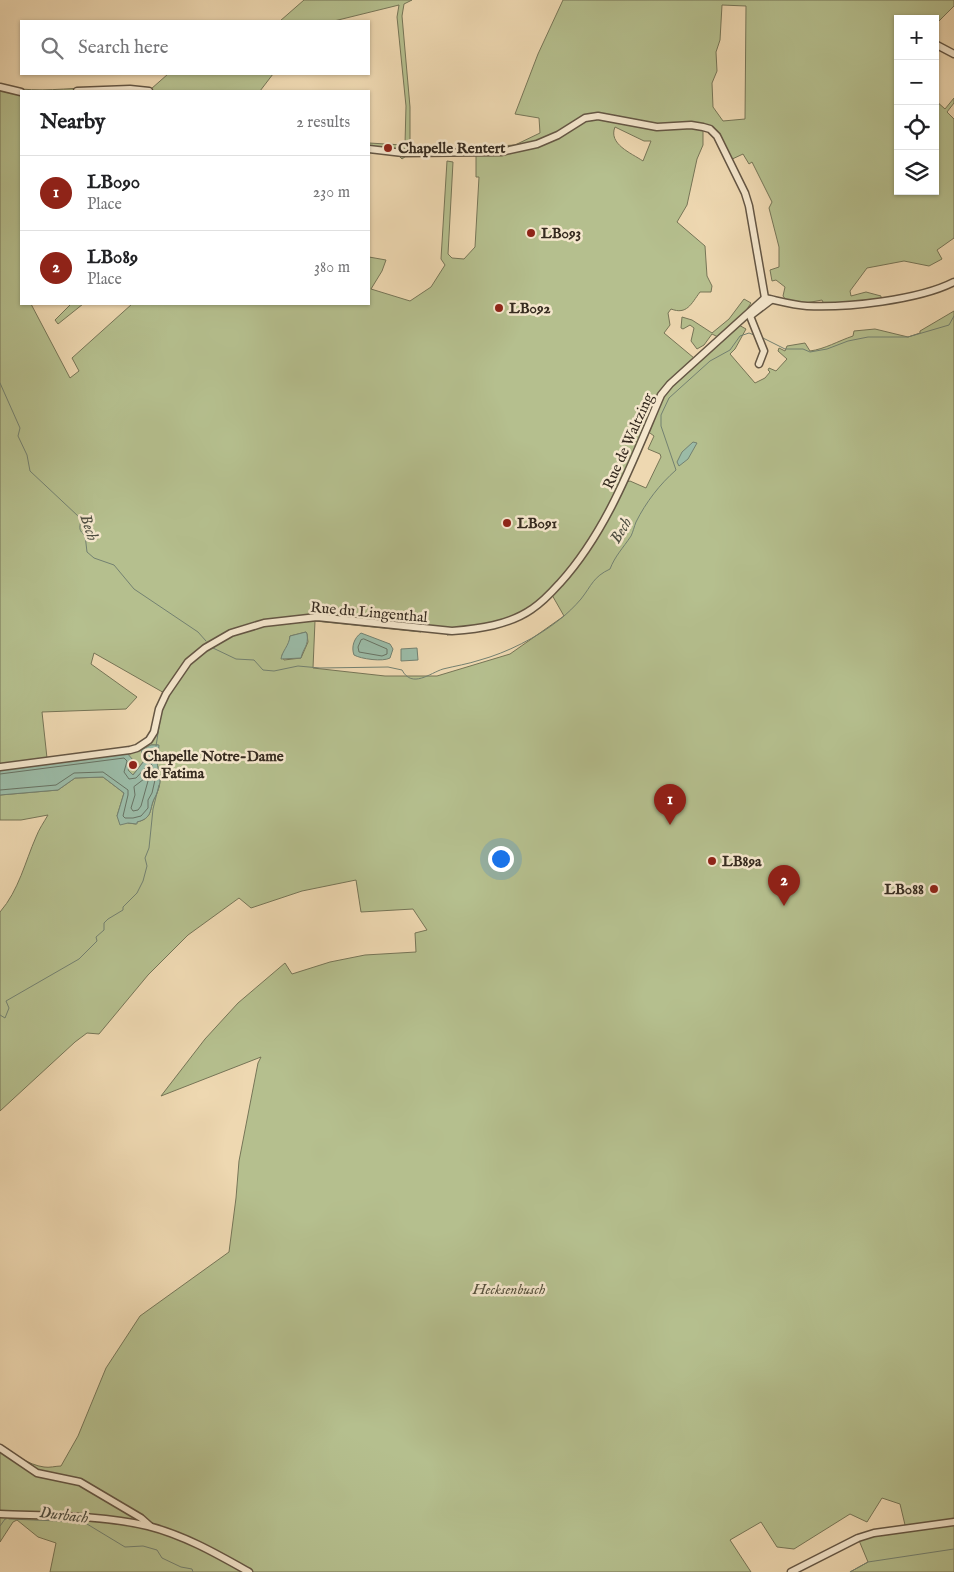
<!DOCTYPE html>
<html lang="en">
<head>
<meta charset="utf-8">
<style>
  body { margin:0; font-family:"IM FELL English",serif; background:#f2f2f2; color:#202124 }
  .controls { position:absolute; right:15px; top:15px; display:grid; overflow:hidden; border-radius:0px; box-shadow:0 1px 4px #0004 }
  .controls button { width:45px; height:45px; display:grid; place-items:center; padding:0; border:0; border-bottom:1px solid #e0e0e0; background:#fff; color:#202124; font:25px sans-serif }
  .you { position:absolute; left:500px; top:858px; width:18px; height:18px; margin:-12px; border:4px solid #fff; border-radius:50%; background:#1a73e8; box-shadow:0 0 0 8px #1a73e833 }
  .badge { display:grid; place-items:center; width:32px; height:32px; border-radius:50%; background:#8f2418; color:#fff; font-size:16px; font-weight:700 }
  .pin { position:absolute; translate:-50% -41px; filter:drop-shadow(0 1px 2px #0008) }
  .pin::after { content:''; position:absolute; top:26px; width:18px; height:15px; background:inherit; clip-path:polygon(0 0,100% 0,50% 100%) }
  .list { margin:0; padding:0; list-style:none }
  h2 { display:flex; justify-content:space-between; align-items:center; height:65px; margin:0; padding:0 20px; font-size:21px }
  h2 small { font-size:16px; font-weight:400; color:#757577 }
  .list li { display:grid; grid-template-columns:32px 1fr auto; gap:15px; align-items:center; box-sizing:border-box; height:75px; padding:0 20px; border-top:1px solid #e0e0e0 }
  .list b { display:block; font-size:19px; white-space:nowrap }
  .list p { margin:0; font-size:16px; white-space:nowrap; color:#757577 }
  .list em { font-size:16px; font-style:normal; color:#757577 }
  .icon { flex:none; width:28px; height:28px; fill:none; stroke:currentColor; stroke-width:2; stroke-linecap:round; stroke-linejoin:round }
  .map { position:relative; flex:none; width:954px; height:1572px; overflow:hidden }
  .search { position:absolute; background:#fff; box-shadow:0 1px 4px #0004; left:20px; top:20px; width:350px; height:55px; display:flex; align-items:center; gap:12px; box-sizing:border-box; padding:0 18px; border-radius:0px; color:#757577; font-size:19px }
  .panel { position:absolute; background:#fff; box-shadow:0 1px 4px #0004; left:20px; top:90px; width:350px; height:215px; border-radius:0px }
  .map>svg:first-child { display:block }
  .green { fill:#b5bf8e; stroke:#767557; fill-rule:evenodd }
  .water { fill:#9bbba7; stroke:#738171 }
  .lines { fill:none; stroke-linecap:round; stroke-linejoin:round }
  .shore { stroke:#687364; stroke-width:1 }
  .stream { stroke:#738171; stroke-width:1 }
  .minor-casing { stroke:#645644; stroke-width:9 }
  .minor { stroke:#f4e6cc; stroke-width:6 }
  .poi-dot { fill:#8f2418; stroke:#f4e6cc; stroke-width:2 }
  .labels { text-anchor:middle; stroke-width:5; stroke-linejoin:round; paint-order:stroke }
  .poi-label { font-size:15px; font-weight:bold; fill:#362b20; stroke:#f4e6cc; text-anchor:start }
  .street-label { font-size:15px; fill:#362b20; stroke:#f4e6cc }
  .park-label { font-size:15px; font-style:italic; fill:#56503c; stroke:#f4e6cc }
  .water-label { font-size:16px; font-style:italic; fill:#4f4f42; stroke:#f4e6cc }
</style>
</head>
<body>
<div class="map">
<svg width="954" height="1572" viewBox="0 0 954 1572">
  <rect width="100%" height="100%" fill="#eed8b1"/>
  <filter id="stains"><feTurbulence type="fractalNoise" baseFrequency=".004" numOctaves="4"/><feColorMatrix values="0 0 0 0 .2 0 0 0 0 .09 0 0 0 0 .02 0 0 0 .5 -.17"/></filter>
  <radialGradient id="worn" r=".72"><stop offset=".6" stop-color="#630" stop-opacity="0"/><stop offset="1" stop-color="#630" stop-opacity=".3"/></radialGradient>
  <!-- green -->
  <g class="green">
    <path d="M304 0H412L404 4 402 16 410 107V145L415 150 482 152V147L515 145 540 133 539 118 515 114 538 54 563 0H954V6L935 25V19H898V191H935V100L945 109 954 98V103L947 112 954 119V238L937 250 942 259 929 266 904 261 867 268 850 291 851 296 866 292 881 296V299L824 304 822 300 806 303 786 300 783 296 785 287 776 280 772 281 770 270 779 267V247L769 208 772 202 752 162 749 164 743 154 728 161 717 136 703 127V145L697 159 687 205 677 222 705 246 707 276 712 286 711 292H700C691 304 687 315 671 309L668 313 670 325 664 333 694 358 718 337 712 334 704 345 697 349 691 341 694 328 690 325 683 329 681 328 682 317 692 320 712 333 729 319 744 299 751 303 737 324 746 329 735 349 730 354 755 383 765 378 770 372 768 370 769 368 776 371 787 359 778 351 779 348 785 351 787 346 805 343 810 351C825 349 838 341 853 336L854 331 875 329 908 337 920 333V331L954 311V1572H850L868 1562 858 1538 906 1529 900 1504 882 1498 867 1522 850 1514 794 1549 777 1547 761 1522 730 1540 751 1572H50L56 1543 38 1537 17 1520 13 1522 0 1542V1444C13 1453 28 1465 44 1467 49 1468 56 1466 61 1466L78 1436 106 1368 140 1316 229 1252 236 1198 239 1161 258 1063 261 1057 161 1096 205 1039 238 1003 285 963 292 974 330 962 365 955 416 952 415 933 427 930 413 909 361 912 356 880 302 891 251 908 239 898 188 935 148 975 99 1034 87 1033 75 1042 0 1111V912C19 890 25 862 36 837 39 829 44 822 48 815L21 820H0V795L58 790 75 778 103 777 124 793 117 816 128 823 136 824 137 822C153 818 149 810 154 799 157 794 160 786 160 780 160 774 157 767 157 760 157 755 159 751 158 745H151L144 761 133 775 128 770 0 769V85C28 93 56 89 85 88 107 87 130 89 151 89L168 74H273L260 91H21V304H31L70 378 79 371 72 358 132 304H369V257L386 260 382 271 371 289 410 301 431 287 445 265 441 259 447 161 453 162 448 254 452 258 464 259 475 247 479 177H476V155L406 156 402 159 399 156 369 151V143L403 145 405 144 406 106 397 17 399 5 334 21H280ZM722 5 746 6 745 119 723 121 713 107 712 83 717 71 716 52 720 40ZM615 127 644 141H651L643 161C631 153 608 144 615 127ZM646 430 654 436 648 449 660 454 661 457 646 488 630 481 623 483ZM552 595 564 616 510 654 437 676H385L313 668 315 621 421 632 422 629 451 632 447 635C486 631 524 625 552 595ZM306 632 307 634 308 642 301 658 284 660 282 655 289 645 290 636ZM94 653 166 694 149 740C136 750 67 755 47 758L42 712 126 709 137 697 91 664Z"/>
    <polygon points="71,304 83,304 58,324 55,320"/>
  </g>
  <!-- water -->
  <g class="water">
    <polygon points="693,442 697,443 688,459 679,466 677,462 682,452"/>
    <path d="M306 632 307 634C309 646 303 648 301 658L281 659C282 651 289 646 290 636Z"/>
    <path d="M361 633 390 644 393 649 390 658C383 662 361 659 354 655 351 647 354 638 361 633Z"/>
    <polygon points="417,648 418,660 401,661 401,649"/>
    <path d="M151 745H159C159 751 157 755 157 760 157 767 160 774 160 780 160 786 157 794 154 799 149 810 153 818 137 822V824L128 823 120 825 117 816 124 793 103 777 75 778 58 790 0 795V769L127 753 133 760 128 770 133 775 144 761 141 750Z"/>
  </g>
  <g class="lines">
    <!-- shore -->
    <g class="shore">
      <polygon points="364,639 387,649 387,654 382,656 359,652 358,647 361,640"/>
      <polyline points="0,774 124,758 127,761 124,772 129,779 136,778 150,763 152,765 155,780 152,793 148,800 148,808 141,816 133,818 125,818 123,816 128,795 128,790 103,772 74,773 56,785 0,790"/>
      <polygon points="146,778 148,781 141,806 138,810 133,811 131,808 135,795 134,787"/>
    </g>
    <!-- stream -->
    <g class="stream">
      <polyline points="763,338 785,349 803,349 810,352 827,349 848,341 868,337 908,337 949,325 954,316"/>
      <path d="M0 383 20 428 18 436 27 455 30 471 78 516 81 521C79 528 79 531 85 535L87 552 94 558 114 565 134 589 198 632 206 641"/>
      <path d="M213 648 236 659 254 660 263 670 274 671 298 666 320 668 388 667 402 670C412 689 430 673 443 669 455 666 468 664 480 660 506 653 538 637 559 620 567 614 575 606 581 599 592 585 593 577 610 569 615 556 623 548 631 536 633 532 634 527 636 522 646 502 660 484 676 470L661 426V415L669 398 710 361 730 350 740 336 749 333 754 335"/>
      <polyline points="165,703 173,689"/>
      <polyline points="156,746 160,721"/>
      <polyline points="158,770 160,779"/>
      <polyline points="0,1015 5,1018 9,1008 6,1001 79,959 97,941 96,937 104,930 104,923 108,919 123,910 123,907 137,893 143,881 147,866 145,858 149,848 153,809 159,785"/>
      <polyline points="9,1519 59,1521 87,1524 125,1547 143,1546 157,1550 162,1558 181,1567 192,1569 193,1572"/>
      <polyline points="0,1526 5,1519 6,1519"/>
      <polyline points="850,1572 868,1562 954,1549"/>
    </g>
    <defs>
      <g id="minor">
        <polyline points="935,44 954,54"/>
        <polyline points="0,87 21,92"/>
        <polyline points="77,91 130,89 149,91"/>
        <polyline points="369,149 403,153 501,152 537,144 558,135 585,118 598,116 657,127 691,125 703,127 710,129 717,136 745,193 749,206 765,298"/>
        <polyline points="759,364 764,351 750,316 771,300"/>
        <path d="M0 767 130 750 137 748 149 740 154 732 159 709 166 694 188 662 205 648 231 633 264 623 317 617 452 631C479 629 509 625 532 609 543 602 551 593 560 583 608 530 633 460 661 395L670 384 765 298C779 301 793 305 807 306 846 308 919 300 954 282"/>
        <polyline points="0,1448 37,1473 80,1482 141,1518 150,1526"/>
        <path d="M0 1514C49 1516 100 1515 148 1526 184 1535 217 1554 249 1572"/>
        <polyline points="791,1572 858,1538 874,1533 954,1522"/>
      </g>
    </defs>
    <!-- minor casing -->
    <use href="#minor" class="minor-casing"/>
    <!-- minor -->
    <use href="#minor" class="minor"/>
  </g>
  <!-- markers -->
  <g class="poi-dot">
    <circle cx="388" cy="148" r="5"/>
    <circle cx="531" cy="233" r="5"/>
    <circle cx="499" cy="308" r="5"/>
    <circle cx="507" cy="523" r="5"/>
    <circle cx="133" cy="765" r="5"/>
    <circle cx="712" cy="861" r="5"/>
    <circle cx="934" cy="889" r="5"/>
  </g>
  <g class="labels">
    <!-- poi labels -->
    <g class="poi-label">
      <text x="398" y="153">Chapelle Rentert</text>
      <text x="541" y="238">LB093</text>
      <text x="509" y="313">LB092</text>
      <text x="517" y="528">LB091</text>
      <text x="143" y="761">Chapelle Notre-Dame<tspan x="143" dy="17">de Fatima</tspan></text>
      <text x="722" y="866">LB89a</text>
      <text x="924" y="894" text-anchor="end">LB088</text>
    </g>
    <!-- street labels -->
    <g class="street-label">
      <text transform="translate(628 441) rotate(-66)" y="5">Rue de Waltzing</text>
      <text transform="translate(369 612) rotate(5)" y="5">Rue du Lingenthal</text>
    </g>
    <!-- park labels -->
    <g class="park-label">
      <text x="509" y="1294">Hecksenbusch</text>
    </g>
    <!-- water labels -->
    <g class="water-label">
      <text transform="translate(90 527) rotate(71)" y="6">Bech</text>
      <text transform="translate(620 530) rotate(-60)" y="6">Bech</text>
      <text transform="translate(64 1514) rotate(7)" y="6">Durbach</text>
    </g>
  </g>
  <rect width="100%" height="100%" filter="url(#stains)"/>
  <rect width="100%" height="100%" fill="url(#worn)"/>
</svg>
<div class="controls">
<button>+</button>
<button>−</button>
<button><svg class="icon" aria-label="locate" viewBox="0 0 24 24"><circle cx="12" cy="12" r="6"/><path d="M12 2v4M12 18v4M2 12h4M18 12h4"/></svg></button>
<button><svg class="icon" aria-label="layers" viewBox="0 0 24 24"><path d="M12 4l9 5-9 5-9-5zM3 14l9 5 9-5"/></svg></button>
</div>
<div class="you"></div>
<div class="pin badge" style="left:670px;top:825px">1</div>
<div class="pin badge" style="left:784px;top:906px">2</div>
<div class="search"><svg class="icon" aria-label="search" viewBox="0 0 24 24"><circle cx="10" cy="10" r="6"/><path d="M15 15l6 6"/></svg>Search here</div>
<section class="panel">
<h2>Nearby<small>2 results</small></h2>
<ul class="list">
<li><span class="badge">1</span><div><b>LB090</b><p>Place</p></div><em>230 m</em></li>
<li><span class="badge">2</span><div><b>LB089</b><p>Place</p></div><em>380 m</em></li>
</ul>
</section>
</div>
</body>
</html>
